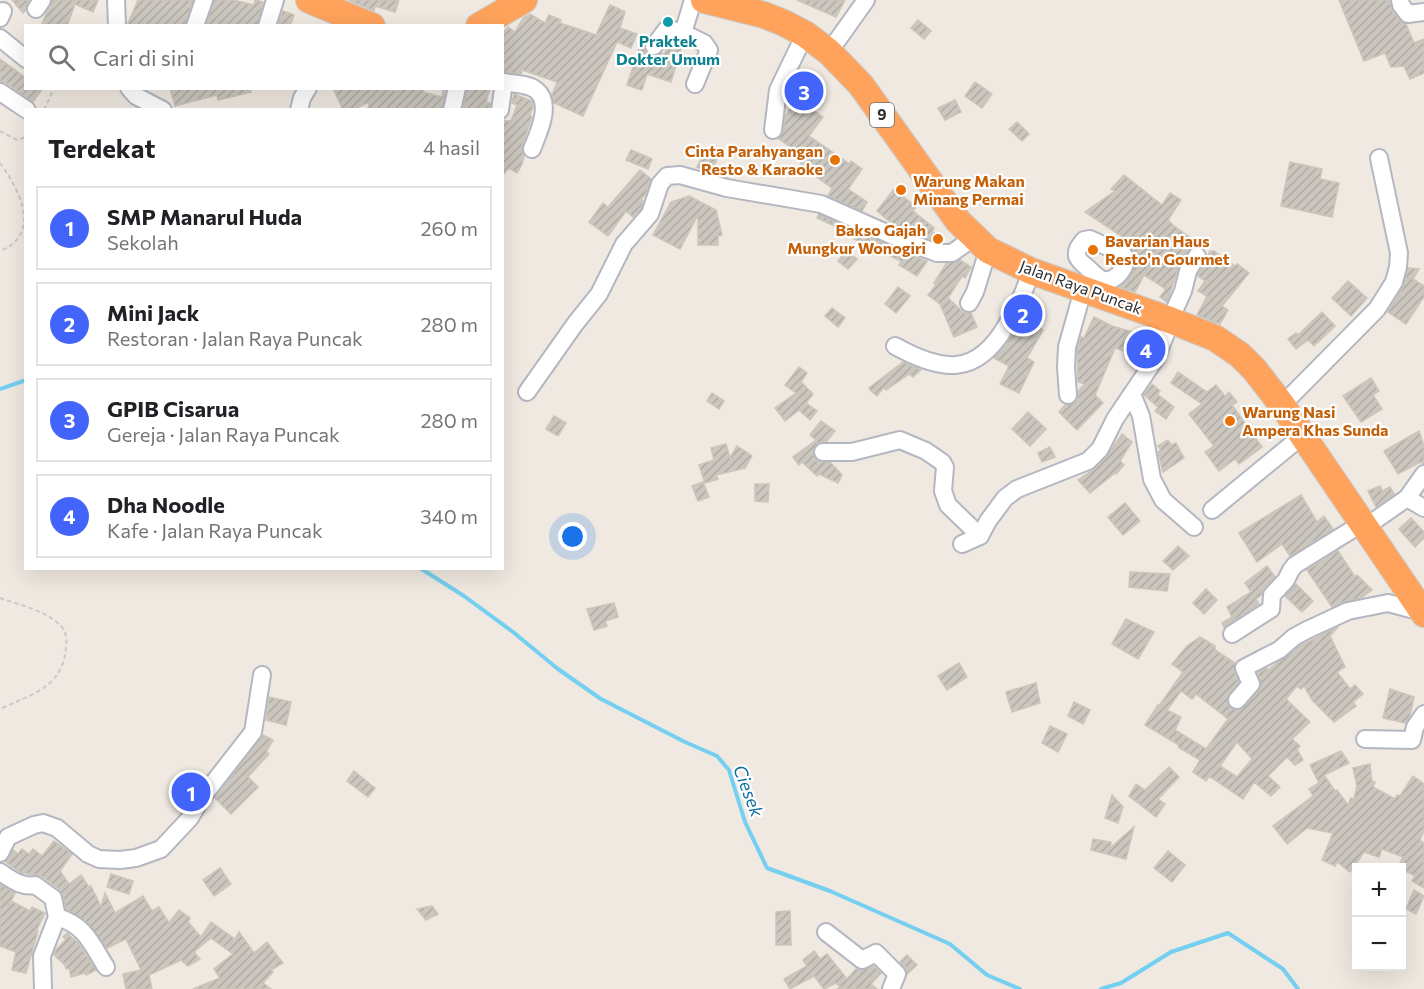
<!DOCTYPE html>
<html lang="id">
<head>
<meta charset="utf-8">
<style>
  body { margin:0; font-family:Commissioner,sans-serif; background:#f2f2f2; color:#202124 }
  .controls { position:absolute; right:18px; bottom:18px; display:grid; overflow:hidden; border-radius:0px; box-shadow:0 6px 24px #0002 }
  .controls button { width:54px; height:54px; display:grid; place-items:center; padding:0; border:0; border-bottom:2px solid #e0e0e0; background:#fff; color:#202124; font:30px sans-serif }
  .you { position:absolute; left:573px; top:537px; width:21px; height:21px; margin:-15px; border:4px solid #fff; border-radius:50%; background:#1a73e8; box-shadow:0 0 0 9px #1a73e833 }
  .badge { display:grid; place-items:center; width:39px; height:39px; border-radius:50%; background:#4264fb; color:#fff; font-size:20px; font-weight:700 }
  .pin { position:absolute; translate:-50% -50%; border:3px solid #fff; box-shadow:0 2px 6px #0006 }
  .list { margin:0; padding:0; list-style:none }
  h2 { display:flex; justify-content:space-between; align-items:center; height:78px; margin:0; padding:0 24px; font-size:26px }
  h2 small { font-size:20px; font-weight:400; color:#757577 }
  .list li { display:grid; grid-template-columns:39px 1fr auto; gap:18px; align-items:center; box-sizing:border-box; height:84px; margin:0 12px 12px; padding:0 12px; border:2px solid #e0e0e0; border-radius:0px }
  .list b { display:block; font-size:22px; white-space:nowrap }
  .list p { margin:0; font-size:20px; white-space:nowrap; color:#757577 }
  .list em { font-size:20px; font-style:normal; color:#757577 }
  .icon { flex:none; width:33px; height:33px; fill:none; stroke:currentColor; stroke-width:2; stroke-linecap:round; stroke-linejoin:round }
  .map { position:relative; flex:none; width:1424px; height:989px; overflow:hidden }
  .search { position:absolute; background:#fff; box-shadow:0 6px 24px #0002; left:24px; top:24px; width:480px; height:66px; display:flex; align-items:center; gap:15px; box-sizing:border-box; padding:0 21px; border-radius:0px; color:#757577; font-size:22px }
  .panel { position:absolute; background:#fff; box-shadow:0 6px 24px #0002; left:24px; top:108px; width:480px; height:462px; border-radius:0px }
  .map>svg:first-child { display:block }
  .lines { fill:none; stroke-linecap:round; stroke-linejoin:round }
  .stream { stroke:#75cff0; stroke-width:4 }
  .building { fill:url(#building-hatch); stroke:#cbc5ba; stroke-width:1.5; fill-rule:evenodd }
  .minor-casing { stroke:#b4b7c1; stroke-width:20 }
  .highway-casing { stroke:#c9c9c9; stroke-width:28 }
  .path { stroke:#c9c9c9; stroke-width:2; stroke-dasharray:4.5 3; stroke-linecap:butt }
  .minor { stroke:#fff; stroke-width:16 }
  .highway { stroke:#ffa35c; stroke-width:26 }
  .culture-dot { fill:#0f9aa8; stroke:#fff; stroke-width:2 }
  .food-dot { fill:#e8710a; stroke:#fff; stroke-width:2 }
  .labels { text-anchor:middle; stroke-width:4.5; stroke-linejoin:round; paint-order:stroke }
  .shield { fill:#fff; stroke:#6d6d6d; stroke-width:1.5 }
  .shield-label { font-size:15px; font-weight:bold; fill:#2e2e2e }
  .culture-label { font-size:16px; font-weight:bold; fill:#0d838f; stroke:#fff }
  .food-label { font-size:16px; font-weight:bold; fill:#c56008; stroke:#fff; text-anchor:start }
  .street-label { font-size:16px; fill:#2e2e2e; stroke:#fff }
  .water-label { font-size:18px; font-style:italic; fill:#0d6fa3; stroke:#fff }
</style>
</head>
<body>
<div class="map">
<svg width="1424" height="989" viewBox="0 0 1424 989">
  <defs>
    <pattern id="building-hatch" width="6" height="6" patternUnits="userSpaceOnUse" patternTransform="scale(1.5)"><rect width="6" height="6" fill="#cbc7bf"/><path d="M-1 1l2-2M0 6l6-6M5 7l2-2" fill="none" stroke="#afaba4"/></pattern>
  </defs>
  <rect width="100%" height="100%" fill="#efe9e1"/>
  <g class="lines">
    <!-- stream -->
    <g class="stream">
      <polyline points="0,389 26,380"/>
      <polyline points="420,568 464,596 513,632 558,669 601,699 685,742 717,756 729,770 745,822 767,868 830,891 950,944 987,975 1020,989"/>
      <polyline points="1101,989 1121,983 1171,952 1228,933 1283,969 1298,989"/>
    </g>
  </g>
  <!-- building -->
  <g class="building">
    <polygon points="12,0 29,0 26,10 23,13"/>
    <polygon points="52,0 98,0 93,12 75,4 67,26 41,26"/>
    <polygon points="138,0 193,0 185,26 127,26"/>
    <polygon points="214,0 233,0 254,5 255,0 263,2 257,26 233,26 224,23 222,26 206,26"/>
    <polygon points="348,0 399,0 395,12 375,6 374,11"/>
    <polygon points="797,0 845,0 836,17"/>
    <polygon points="1339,0 1390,0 1392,11 1400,21 1406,24 1414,43 1424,39 1424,73 1410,79 1404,66 1391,67 1385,53 1364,61"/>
    <polygon points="610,5 625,12 620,28 637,34 631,48 617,42 583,116 554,103 552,95 557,82 522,70 521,74 502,72 502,34 508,27 515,32 523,18 530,14 545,23 549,15 561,20 560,23 596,35"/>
    <polygon points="283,11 294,15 290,26 278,26"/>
    <polygon points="918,20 931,31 924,39 911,28"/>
    <polygon points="668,45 681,49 671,82 647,74 642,90 627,85 640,46 644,47 647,54 653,56 661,53 664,54"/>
    <polygon points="0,59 26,78 26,88 43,88 33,102 6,83 0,82"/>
    <polygon points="975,82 992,94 982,108 965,96"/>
    <polygon points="170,88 250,88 251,92 218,100 217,95 175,106"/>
    <polygon points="333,88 383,88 397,91 398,88 423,88 423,92 442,97 443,88 446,88 442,110 368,110 369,102 353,110 343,110"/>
    <polygon points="467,88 490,88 486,102 490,103 490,110 463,110"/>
    <polygon points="514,94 532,101 533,107 530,115 532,117 522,146 522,151 524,156 522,164 517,173 509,168 502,176 502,120 511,121 517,105 512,103"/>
    <polygon points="797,99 823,117 809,136 850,164 851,161 862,169 848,189 867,202 862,211 828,196 832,188 800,165 805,157 779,139 783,132 785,116"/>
    <polygon points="955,100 961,112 945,120 938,108"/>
    <polygon points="1017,122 1029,134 1022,141 1009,129"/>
    <polygon points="631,150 652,159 648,169 626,160"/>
    <polygon points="705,151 718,157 711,173 697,167"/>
    <polygon points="1290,162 1322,169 1320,179 1339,183 1332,217 1281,206"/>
    <polygon points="640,170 651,179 645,195 641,199 643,201 641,209 633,217 626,211 608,236 589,222 603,203 608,207"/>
    <polygon points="1124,175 1162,205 1170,193 1181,200 1168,220 1174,226 1195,241 1179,266 1167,302 1160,297 1166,289 1144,275 1135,292 1120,287 1133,271 1136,261 1135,254 1132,248 1124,243 1126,239 1085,212 1115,191 1111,189"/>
    <polygon points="894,189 916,207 913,211 934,228 932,231 942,239 939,243 894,225 877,211"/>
    <polygon points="689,196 716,210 722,235 718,236 718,245 698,245 698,215 680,249 653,235 671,202"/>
    <polygon points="819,214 896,249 927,261 917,276 899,265 901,261 854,239 856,236 817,218"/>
    <polygon points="846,250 857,259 848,269 838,261"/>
    <polygon points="1210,251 1214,251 1235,266 1237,264 1249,273 1222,306 1228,310 1220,324 1197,315 1207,296 1198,291 1205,281 1198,276"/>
    <polygon points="960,260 971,267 965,278 962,276 948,298 963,312 971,313 977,327 954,337 940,304 928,295 936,285 934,283 946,264"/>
    <polygon points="1408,268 1419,269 1413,279 1424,286 1424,297 1406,324 1388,312 1403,287"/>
    <polygon points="1348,281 1367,298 1351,316 1332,298"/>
    <polygon points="898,287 910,296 896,313 885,304"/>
    <polygon points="832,308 845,318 838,327 825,316"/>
    <polygon points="1322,312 1335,326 1314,346 1308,340 1296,349 1288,339 1296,333 1298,335"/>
    <polygon points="1094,317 1112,326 1146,336 1140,356 1115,348 1095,395 1103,403 1077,430 1059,412 1065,405 1074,403 1078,399 1078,391 1085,384 1078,382 1077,349 1081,337 1084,338"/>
    <polygon points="1022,319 1043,330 1027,358 1034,362 1019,393 1000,384 1009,366 994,358 1003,349"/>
    <polygon points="903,362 921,370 913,377 909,374 886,390 884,387 877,396 871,391 869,388"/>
    <polygon points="799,367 807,373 801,382 813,394 806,403 817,411 810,420 799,410 785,421 775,408 796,393 785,385"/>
    <polygon points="1178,372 1207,392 1216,385 1225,396 1229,392 1237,402 1232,405 1262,447 1239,464 1235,459 1219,471 1205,452 1214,446 1189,414 1202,404 1171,383"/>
    <polygon points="1371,378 1379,391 1373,395 1382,409 1361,422 1343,396"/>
    <polygon points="1152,384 1160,391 1157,394 1174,407 1166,419 1155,411 1158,407 1144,395"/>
    <polygon points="712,393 724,401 719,409 707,401"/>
    <polygon points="1028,412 1046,429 1030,446 1012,429"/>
    <polygon points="554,416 566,423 558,436 546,429"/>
    <polygon points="821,421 835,431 827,441 817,443 813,453 817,461 830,462 842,475 838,483 819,474 817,476 802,462 799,465 793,457 816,440 810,435"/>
    <polygon points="1419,431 1424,446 1424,464 1420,462 1398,474 1384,451"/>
    <polygon points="1122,434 1132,442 1120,461 1124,465 1116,474 1115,473 1090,493 1078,480 1095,469 1107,456"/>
    <polygon points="1168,440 1171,445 1176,443 1184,458 1163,472 1158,452 1161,450 1158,446"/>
    <polygon points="726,444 730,458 737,446 752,456 745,468 716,475 718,479 705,483 699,465 714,460 711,448"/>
    <polygon points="1050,447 1055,457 1042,462 1038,453"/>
    <polygon points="703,482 709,497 698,501 692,486"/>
    <polygon points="755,484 769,484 768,502 755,501"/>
    <polygon points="1380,486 1382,491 1390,487 1394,494 1376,507 1368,491"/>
    <polygon points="1301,495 1317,522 1324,516 1333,529 1290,556 1282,544 1257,562 1239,533"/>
    <polygon points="1125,503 1140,521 1123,535 1108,517"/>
    <polygon points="1411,518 1424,532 1424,538 1415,547 1399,529"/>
    <polygon points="1178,546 1189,556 1173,570 1163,561"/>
    <polygon points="1338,551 1355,577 1357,575 1372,590 1361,598 1346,601 1332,607 1307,570"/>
    <polygon points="1267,566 1275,577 1264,588 1261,595 1256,599 1259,604 1224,627 1222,623 1232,617 1227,607 1251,592 1245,583"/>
    <polygon points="1130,572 1170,574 1167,591 1129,587"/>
    <polygon points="1296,584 1313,601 1302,612 1285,596"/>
    <polygon points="1206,589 1217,600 1204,614 1193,603"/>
    <polygon points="614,603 618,617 605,621 607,626 594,630 587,609"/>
    <polygon points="1126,619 1154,632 1138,659 1112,644"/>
    <path d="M1338 627 1330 636 1345 667 1337 672 1350 689 1355 685 1363 694 1353 702 1356 706 1334 722 1312 700 1304 686 1301 689 1297 686 1286 699 1310 722 1292 739 1300 746 1297 749 1303 760 1295 765 1287 757 1268 776 1280 787 1271 796 1254 782 1243 799 1209 776 1206 781 1193 772 1200 760 1178 747 1179 745 1145 725 1158 705 1159 706 1183 672 1172 664 1187 646 1200 637 1215 646V650L1235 663 1234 672 1239 682 1229 694 1227 703 1231 708 1240 710 1259 690 1261 685 1258 673 1267 668 1268 670 1300 646ZM1181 691 1192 699 1196 694 1228 719 1206 749 1175 730 1181 717 1167 710ZM1237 742 1252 759 1237 777 1220 766Z"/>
    <polygon points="959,663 967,677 947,690 938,676"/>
    <polygon points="1036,683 1040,703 1012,712 1006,692"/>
    <polygon points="1390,689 1414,697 1410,716 1405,723 1383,718"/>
    <polygon points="269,697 291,702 286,725 266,720"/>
    <polygon points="1074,702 1090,710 1083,724 1068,716"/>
    <polygon points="1050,726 1067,734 1058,752 1042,743"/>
    <polygon points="263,735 273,740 266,752 269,754 248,777 258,787 231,814 215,798"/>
    <polygon points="1341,751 1349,763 1324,775 1335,791 1337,790 1348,805 1351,798 1354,799 1357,786 1353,768 1370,764 1372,782 1375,782 1373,787 1395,799 1397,795 1400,796 1413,776 1424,784 1424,831 1420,840 1424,843 1424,888 1412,881 1415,876 1398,867 1403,857 1382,849 1379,857 1364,852 1350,872 1337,862 1335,866 1322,860 1333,833 1307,828 1287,844 1273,826 1313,796 1309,789 1319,783 1310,765"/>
    <polygon points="1169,767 1179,777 1158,799 1165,804 1156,817 1129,796 1136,784 1145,790"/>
    <polygon points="354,771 375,788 368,797 347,781"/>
    <polygon points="1112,795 1123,807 1118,823 1105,818"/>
    <polygon points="1134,827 1126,859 1091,850 1093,839 1111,842 1110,848"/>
    <polygon points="54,841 72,854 60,871 69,884 81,875 89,887 91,886 101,907 105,893 115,913 143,896 152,911 159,907 169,923 179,910 190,918 188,922 201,937 211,922 235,939 239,932 254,953 267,942 283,963 271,970 273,972 263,983 271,989 193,989 220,978 214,969 233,954 211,938 194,952 200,959 188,966 181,960 149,975 152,989 126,989 123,974 141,970 126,939 107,948 88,923 66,909 63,896 59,889 41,876 21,873 6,862 13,850 18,854 22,849 29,854 33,849 42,856"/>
    <polygon points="1168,851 1185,865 1172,882 1154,868"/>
    <polygon points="220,868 231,884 214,896 203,880"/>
    <polygon points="111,874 133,881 129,894 107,887"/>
    <polygon points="0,885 15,893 11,901 30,911 32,907 45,913 36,931 38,931 26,973 12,970 16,952 0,946"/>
    <polygon points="1414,890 1424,896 1416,914 1406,909"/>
    <polygon points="432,906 438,914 426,920 417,909"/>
    <polygon points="790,911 791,945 776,945 776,912"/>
    <polygon points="67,933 78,943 96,970 86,975 85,973 71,977 69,968 66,969 65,965 54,955 56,950 66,939 63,937"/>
    <polygon points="814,951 820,959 827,954 847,979 856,969 862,970 874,966 881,973 871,984 877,989 837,989 840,987 836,983 824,989 814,976 790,989 784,979 807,966 803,960"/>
    <polygon points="907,955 917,965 907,974 905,967 900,962"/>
  </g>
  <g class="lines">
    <defs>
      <g id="minor">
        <polyline points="116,0 117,26"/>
        <polyline points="693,0 683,33 704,43 709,50 695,84"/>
        <polyline points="1400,0 1401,5 1408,14 1424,12"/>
        <polyline points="36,9 42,0"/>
        <polyline points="0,18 3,11"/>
        <polyline points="195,26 204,0"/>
        <polyline points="267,26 275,0"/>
        <polyline points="0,38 26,59"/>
        <polyline points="654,46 666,30 672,30 683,33"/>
        <polyline points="829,52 866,0"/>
        <path d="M502 82C512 84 527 83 536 90 553 103 538 134 532 149"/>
        <polyline points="129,88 136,96 163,110"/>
        <polyline points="0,92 27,110"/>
        <polyline points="299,110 302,98 308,88"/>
        <polyline points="452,110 457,88"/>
        <polyline points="500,110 504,82"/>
        <polyline points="773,130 778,90 805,34"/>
        <path d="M1090 239 1123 254 1126 259C1125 269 1114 285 1101 279 1097 277 1093 273 1090 270 1086 266 1079 262 1077 256 1076 249 1080 245 1084 240Z"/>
        <polyline points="969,303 975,292 988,250"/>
        <polyline points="1170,320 1183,291 1188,271 1197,256"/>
        <path d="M895 346C942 372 976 377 1006 326 1017 308 1025 291 1031 271"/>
        <polyline points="527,392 575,324 599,294 624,244 650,214 660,184 667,176 680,175 727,188 821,204 900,239 937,253 952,253 973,238"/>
        <polyline points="1132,394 1141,416 1152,479 1163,500 1194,527"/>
        <polyline points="1068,395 1066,367 1067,347 1083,290"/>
        <polyline points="1282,405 1377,309 1394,282 1398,267 1399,253 1379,158"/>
        <polyline points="823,452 852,452 900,440 926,451 942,462 945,467 943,491 948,505 980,536"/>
        <polyline points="1407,498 1424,508"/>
        <polyline points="1212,510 1302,436"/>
        <polyline points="1364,528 1407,498 1424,474"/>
        <polyline points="962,544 980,536 988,521 1005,498 1017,489 1088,461 1100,449 1115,419 1156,358 1171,321"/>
        <polyline points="1232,634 1271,609 1272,595 1286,580 1291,570 1295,565 1361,524"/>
        <polyline points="1237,700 1251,684 1244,668 1279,650 1294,637 1307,630 1348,611 1388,603 1422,612"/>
        <polyline points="1365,739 1412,740 1415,727 1424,714"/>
        <polyline points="0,853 8,837 34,825 43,823 57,828 88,854 99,859 120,860 136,858 161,849 190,818 203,796 253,732 262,675"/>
        <path d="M0 872C11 879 22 888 35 885L53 898 57 917 42 956 43 989"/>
        <path d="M57 917C85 925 91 943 106 967"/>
        <polyline points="826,932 862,960 876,953 897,974 891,989"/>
      </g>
      <g id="highway">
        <polyline points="309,0 372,26"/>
        <polyline points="704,0 764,15 784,23 805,34 829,52 861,85 958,221 988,250 1031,271 1170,320 1215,338 1240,355 1254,369 1282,405 1424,614"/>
        <polyline points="479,26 524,0"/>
      </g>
    </defs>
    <!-- minor casing -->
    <use href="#minor" class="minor-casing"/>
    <!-- highway casing -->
    <use href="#highway" class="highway-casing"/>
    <!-- path -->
    <g class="path">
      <polyline points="44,110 54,88"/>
      <polyline points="0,131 17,140 26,137"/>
      <path d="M0 163C19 189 43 234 0 251"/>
      <path d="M0 598C19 605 45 610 60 625 66 631 67 638 66 646 64 687 32 694 0 709"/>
    </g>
    <!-- minor -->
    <use href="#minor" class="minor"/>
    <!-- highway -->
    <use href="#highway" class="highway"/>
  </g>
  <!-- markers -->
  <circle class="culture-dot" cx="668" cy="22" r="6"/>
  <g class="food-dot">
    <circle cx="835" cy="160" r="6"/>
    <circle cx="901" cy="190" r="6"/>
    <circle cx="938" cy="239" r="6"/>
    <circle cx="1093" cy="250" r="6"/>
    <circle cx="1230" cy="421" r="6"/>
  </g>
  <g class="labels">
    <!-- shield labels -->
    <rect class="shield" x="870" y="103" width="24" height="24" rx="4.5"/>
    <g class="shield-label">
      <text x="882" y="120">9</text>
    </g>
    <!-- culture labels -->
    <g class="culture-label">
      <text x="668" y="47">Praktek<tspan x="668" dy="18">Dokter Umum</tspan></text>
    </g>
    <!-- food labels -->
    <g class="food-label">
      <text x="823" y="157" text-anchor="end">Cinta Parahyangan<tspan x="823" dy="18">Resto &amp; Karaoke</tspan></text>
      <text x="913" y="187">Warung Makan<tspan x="913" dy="18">Minang Permai</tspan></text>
      <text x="926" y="236" text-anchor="end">Bakso Gajah<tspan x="926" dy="18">Mungkur Wonogiri</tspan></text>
      <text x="1105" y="247">Bavarian Haus<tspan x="1105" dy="18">Resto'n Gourmet</tspan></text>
      <text x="1242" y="418">Warung Nasi<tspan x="1242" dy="18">Ampera Khas Sunda</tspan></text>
    </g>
    <!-- street labels -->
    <g class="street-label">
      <text transform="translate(1081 287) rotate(20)" y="6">Jalan Raya Puncak</text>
    </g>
    <!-- water labels -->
    <g class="water-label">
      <text transform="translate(748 791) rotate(69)" y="6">Ciesek</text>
    </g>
  </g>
</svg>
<div class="controls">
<button>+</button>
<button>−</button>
</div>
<div class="you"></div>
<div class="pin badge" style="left:191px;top:792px">1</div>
<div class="pin badge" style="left:1023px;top:314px">2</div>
<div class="pin badge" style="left:804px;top:91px">3</div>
<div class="pin badge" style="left:1146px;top:349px">4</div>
<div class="search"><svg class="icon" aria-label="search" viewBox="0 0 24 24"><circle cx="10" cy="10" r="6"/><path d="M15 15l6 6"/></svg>Cari di sini</div>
<section class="panel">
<h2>Terdekat<small>4 hasil</small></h2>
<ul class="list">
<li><span class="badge">1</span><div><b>SMP Manarul Huda</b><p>Sekolah</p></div><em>260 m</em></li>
<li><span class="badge">2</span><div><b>Mini Jack</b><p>Restoran · Jalan Raya Puncak</p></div><em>280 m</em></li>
<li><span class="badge">3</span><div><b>GPIB Cisarua</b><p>Gereja · Jalan Raya Puncak</p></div><em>280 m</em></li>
<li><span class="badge">4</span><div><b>Dha Noodle</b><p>Kafe · Jalan Raya Puncak</p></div><em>340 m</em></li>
</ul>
</section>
</div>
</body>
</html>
